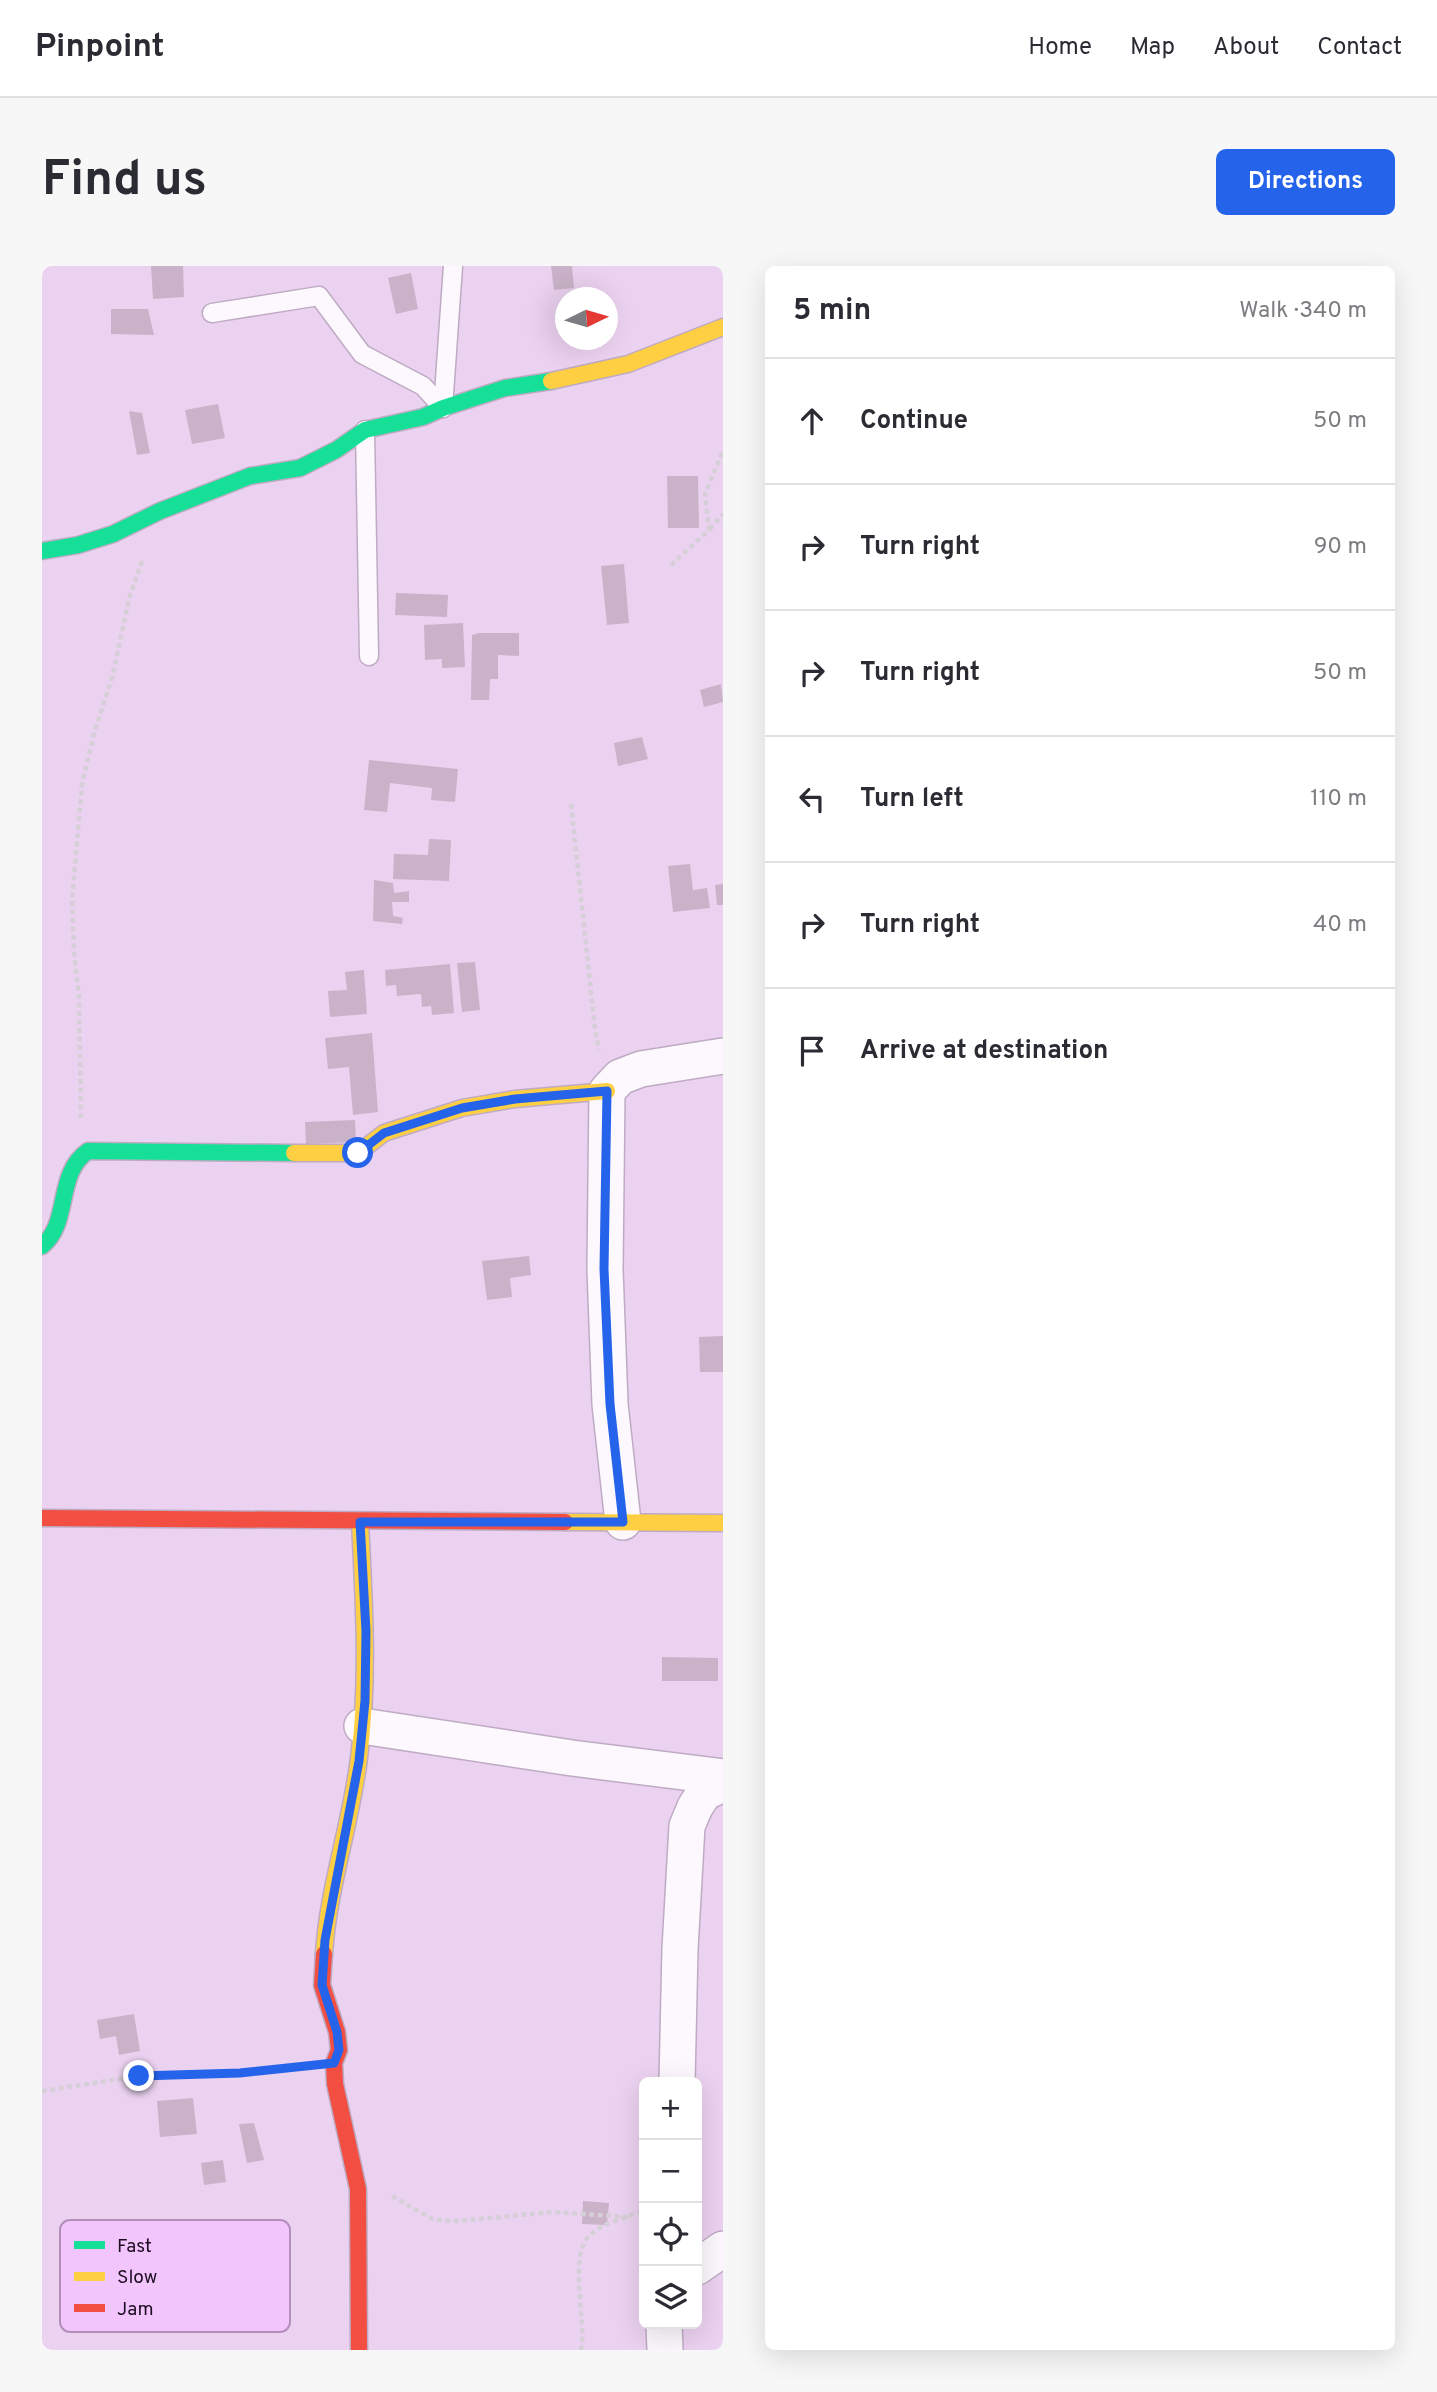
<!DOCTYPE html>
<html lang="en">
<head>
<meta charset="utf-8">
<style>
  body { margin:0; font-family:Overpass,sans-serif; background:#f7f7f7; color:#2b2b33 }
  .controls { position:absolute; right:21px; bottom:21px; display:grid; overflow:hidden; border-radius:10px; box-shadow:0 7px 28px #0002 }
  .controls button { width:63px; height:63px; display:grid; place-items:center; padding:0; border:0; border-bottom:2px solid #e1e1e2; background:#fff; color:#2b2b33; font:35px sans-serif }
  .compass { position:absolute; left:513px; top:21px; width:63px; height:63px; border-radius:50%; background:#fff; box-shadow:0 7px 28px #0002; rotate:85deg }
  .stop { position:absolute; width:21px; height:21px; margin:-16px; border:5px solid #2563eb; border-radius:50%; background:#fff }
  .stop.end { background:#2563eb; border-color:#fff; box-shadow:0 2px 7px #0008 }
  .list { margin:0; padding:0; list-style:none }
  h2 { display:flex; justify-content:space-between; align-items:center; height:91px; margin:0; padding:0 28px; font-size:30px }
  h2 small { font-size:23px; font-weight:400; color:#7c7c81 }
  .list li { display:grid; grid-template-columns:46px 1fr auto; gap:21px; align-items:center; box-sizing:border-box; height:126px; padding:0 28px; border-top:2px solid #e1e1e2 }
  .list b { display:block; font-size:26px; white-space:nowrap }
  .list em { font-size:23px; font-style:normal; color:#7c7c81 }
  .icon { flex:none; width:38px; height:38px; fill:none; stroke:currentColor; stroke-width:2; stroke-linecap:round; stroke-linejoin:round }
  .map { position:relative; flex:none; width:681px; height:2084px; overflow:hidden; border-radius:10px }
  header { display:flex; align-items:center; gap:42px; box-sizing:border-box; height:98px; padding:0 35px; background:#fff; border-bottom:2px solid #e1e1e2 }
  header strong { font-size:33px }
  nav { display:flex; gap:38px; margin-inline-start:auto; font-size:24px }
  .intro { display:flex; align-items:center; justify-content:space-between; box-sizing:border-box; height:168px; padding:0 42px }
  h1 { margin:0; font-size:49px }
  .button { padding:18px 32px; border-radius:10px; background:#2563eb; color:#fff; font-size:24px; font-weight:700 }
  main { display:flex; gap:42px; padding:0 42px }
  aside { flex:1; background:#fff; border-radius:10px; box-shadow:0 7px 28px #0002 }
  .map>svg:first-child { display:block }
  .building { fill:#cab3c8 }
  .lines { fill:none; stroke-linecap:round; stroke-linejoin:round }
  .lane-casing { stroke:#beabc3; stroke-width:21 }
  .street-casing { stroke:#beabc3; stroke-width:38 }
  .fast-casing { stroke:#beabc3; stroke-width:19 }
  .slow-casing { stroke:#beabc3; stroke-width:19 }
  .jam-casing { stroke:#beabc3; stroke-width:19 }
  .path { stroke:#d7cfd8; stroke-width:4.5; stroke-dasharray:5 3.5; stroke-linecap:butt }
  .lane { stroke:#fcf8fd; stroke-width:18 }
  .street { stroke:#fcf8fd; stroke-width:35 }
  .fast { stroke:#16e098; stroke-width:16 }
  .slow { stroke:#ffcf43; stroke-width:16 }
  .jam { stroke:#f24e42; stroke-width:16 }
  .route { stroke:#2563eb; stroke-width:9 }
  .key { fill:#f3c5fd; stroke:#b38ebb; stroke-width:2 }
  .key-label { font-size:19px; fill:#1d0d21 }
</style>
</head>
<body>
<header>
<strong>Pinpoint</strong>
<nav><a>Home</a><a>Map</a><a>About</a><a>Contact</a></nav>
</header>
<div class="intro"><h1>Find us</h1><a class="button">Directions</a></div>
<main>
<div class="map">
<svg width="681" height="2084" viewBox="0 0 681 2084">
  <rect width="100%" height="100%" fill="#ebd2f0"/>
  <!-- building -->
  <g class="building">
    <polygon points="109,0 141,0 142,31 111,33"/>
    <polygon points="509,0 530,0 532,22 512,24"/>
    <polygon points="369,7 376,43 354,48 346,12"/>
    <polygon points="69,43 106,43 112,69 69,68"/>
    <polygon points="176,138 183,172 150,178 143,144"/>
    <polygon points="87,145 100,147 108,187 95,189"/>
    <polygon points="625,210 656,210 657,262 626,262"/>
    <polygon points="582,298 587,357 565,359 559,300"/>
    <polygon points="354,327 406,329 405,351 353,349"/>
    <polygon points="421,357 423,401 400,402 400,393 383,394 382,359"/>
    <polygon points="437,367 477,367 477,390 456,389 456,413 448,413 447,434 429,434 430,369"/>
    <polygon points="679,418 681,436 662,441 658,424"/>
    <polygon points="600,471 606,493 576,500 572,477"/>
    <polygon points="327,494 416,503 413,536 389,534 390,522 348,517 345,546 322,544"/>
    <polygon points="387,573 409,574 407,615 351,613 352,588 386,589"/>
    <polygon points="648,598 651,624 665,622 668,642 631,646 626,600"/>
    <polygon points="332,614 351,617 352,627 367,625 367,636 350,636 351,650 361,652 360,658 331,655"/>
    <polygon points="681,618 681,639 675,639 673,619"/>
    <polygon points="433,696 438,744 420,746 415,697"/>
    <polygon points="408,698 412,747 390,749 389,740 380,741 379,728 355,730 354,719 344,720 343,704"/>
    <polygon points="322,704 325,748 288,751 286,725 305,724 303,706"/>
    <polygon points="330,767 336,846 311,849 307,801 286,803 283,772"/>
    <polygon points="313,854 314,876 264,878 263,856"/>
    <polygon points="487,990 489,1009 468,1012 470,1031 445,1034 440,995"/>
    <polygon points="681,1070 681,1106 658,1106 657,1071"/>
    <polygon points="620,1391 676,1392 676,1415 620,1415"/>
    <polygon points="92,1748 98,1785 77,1789 74,1770 58,1773 55,1754"/>
    <polygon points="151,1832 155,1868 118,1871 115,1835"/>
    <polygon points="212,1857 222,1894 205,1897 197,1858"/>
    <polygon points="181,1894 184,1916 162,1919 159,1897"/>
    <polygon points="541,1935 567,1937 565,1959 540,1958"/>
  </g>
  <g class="lines">
    <defs>
      <g id="lane">
        <polyline points="170,47 277,30 320,88 381,120 401,142"/>
        <polyline points="401,142 411,0"/>
        <polyline points="323,164 327,390"/>
      </g>
      <g id="street">
        <polyline points="581,1256 568,1138 563,1003 565,825 578,811 599,803 681,790"/>
        <polyline points="320,1460 530,1492 681,1511"/>
        <polyline points="635,1816 638,1683 645,1560 653,1541 662,1527 681,1518"/>
        <polyline points="655,2001 681,1983"/>
        <polyline points="622,2058 623,2084"/>
      </g>
      <g id="fast">
        <polyline points="0,285 36,279 71,268 118,245 208,210 258,202 294,184 323,164 381,151 401,142 463,122 509,115"/>
        <path d="M0 980C29 957 13 908 46 885L252 887"/>
      </g>
      <g id="slow">
        <polyline points="509,115 586,98 681,61"/>
        <polyline points="252,887 316,887 342,867 420,842 473,833 565,825"/>
        <polyline points="523,1256 681,1257"/>
        <path d="M282 1688C286 1622 309 1558 317 1492 327 1413 322 1335 318 1256"/>
      </g>
      <g id="jam">
        <polyline points="0,1252 523,1256"/>
        <polyline points="282,1688 280,1719 295,1766 297,1784 292,1797 293,1818 316,1923 317,2084"/>
      </g>
    </defs>
    <!-- lane casing -->
    <use href="#lane" class="lane-casing"/>
    <!-- street casing -->
    <use href="#street" class="street-casing"/>
    <!-- fast casing -->
    <use href="#fast" class="fast-casing"/>
    <!-- slow casing -->
    <use href="#slow" class="slow-casing"/>
    <!-- jam casing -->
    <use href="#jam" class="jam-casing"/>
    <!-- path -->
    <g class="path">
      <polyline points="668,263 681,248"/>
      <polyline points="629,299 667,264 663,228 681,185"/>
      <polyline points="529,538 553,763 557,784"/>
      <polyline points="39,852 37,731 32,686 30,634 40,518 53,464 70,412 88,329 101,293"/>
      <polyline points="0,1825 97,1810 198,1807 257,1801"/>
      <polyline points="350,1930 392,1954 416,1955 511,1946 587,1951"/>
      <path d="M539 2084C545 2055 526 1991 547 1970 561 1956 585 1952 602 1944"/>
    </g>
    <!-- lane -->
    <use href="#lane" class="lane"/>
    <!-- street -->
    <use href="#street" class="street"/>
    <!-- fast -->
    <use href="#fast" class="fast"/>
    <!-- slow -->
    <use href="#slow" class="slow"/>
    <!-- jam -->
    <use href="#jam" class="jam"/>
  </g>
  <g class="lines">
    <!-- route -->
    <polyline class="route" points="97,1810 198,1807 292,1797 297,1784 295,1766 280,1719 283,1674 317,1495 323,1435 324,1365 318,1256 581,1256 568,1138 562,1003 565,825 473,833 420,842 342,867 316,887"/>
  </g>
  <!-- legend -->
  <rect x="18" y="1954" width="230" height="112" rx="10" class="key"/>
  <rect x="32" y="1975" width="31" height="8" fill="#16e098"/>
  <rect x="32" y="2006" width="31" height="9" fill="#ffcf43"/>
  <rect x="32" y="2038" width="31" height="8" fill="#f24e42"/>
  <g class="key-label">
    <text x="75" y="1986">Fast</text>
    <text x="75" y="2017">Slow</text>
    <text x="75" y="2049">Jam</text>
  </g>
</svg>
<div class="controls">
<button>+</button>
<button>−</button>
<button><svg class="icon" aria-label="locate" viewBox="0 0 24 24"><circle cx="12" cy="12" r="6"/><path d="M12 2v4M12 18v4M2 12h4M18 12h4"/></svg></button>
<button><svg class="icon" aria-label="layers" viewBox="0 0 24 24"><path d="M12 4l9 5-9 5-9-5zM3 14l9 5 9-5"/></svg></button>
</div>
<svg class="compass" viewBox="-18 -18 36 36"><path d="M0-13l5 13h-10z" fill="#e53935"/><path d="M0 13l5-13h-10z" fill="#7c7c81"/></svg>
<div class="stop" style="left:316px;top:887px"></div>
<div class="stop end" style="left:97px;top:1810px"></div>
</div>
<aside>
<h2>5 min<small>Walk · 340 m</small></h2>
<ul class="list">
<li><svg class="icon" aria-label="ahead" viewBox="0 0 24 24"><path d="M12 20V5M6 11l6-6 6 6"/></svg><div><b>Continue</b></div><em>50 m</em></li>
<li><svg class="icon" aria-label="right" viewBox="0 0 24 24"><path d="M7 20v-9h11M14 6l5 5-5 5"/></svg><div><b>Turn right</b></div><em>90 m</em></li>
<li><svg class="icon" aria-label="right" viewBox="0 0 24 24"><path d="M7 20v-9h11M14 6l5 5-5 5"/></svg><div><b>Turn right</b></div><em>50 m</em></li>
<li><svg class="icon" aria-label="left" viewBox="0 0 24 24"><path d="M17 20v-9H6M10 6l-5 5 5 5"/></svg><div><b>Turn left</b></div><em>110 m</em></li>
<li><svg class="icon" aria-label="right" viewBox="0 0 24 24"><path d="M7 20v-9h11M14 6l5 5-5 5"/></svg><div><b>Turn right</b></div><em>40 m</em></li>
<li><svg class="icon" aria-label="arrive" viewBox="0 0 24 24"><path d="M6 21V4h12l-3 4 3 4H6"/></svg><div><b>Arrive at destination</b></div></li>
</ul>
</aside>
</main>
</body>
</html>
